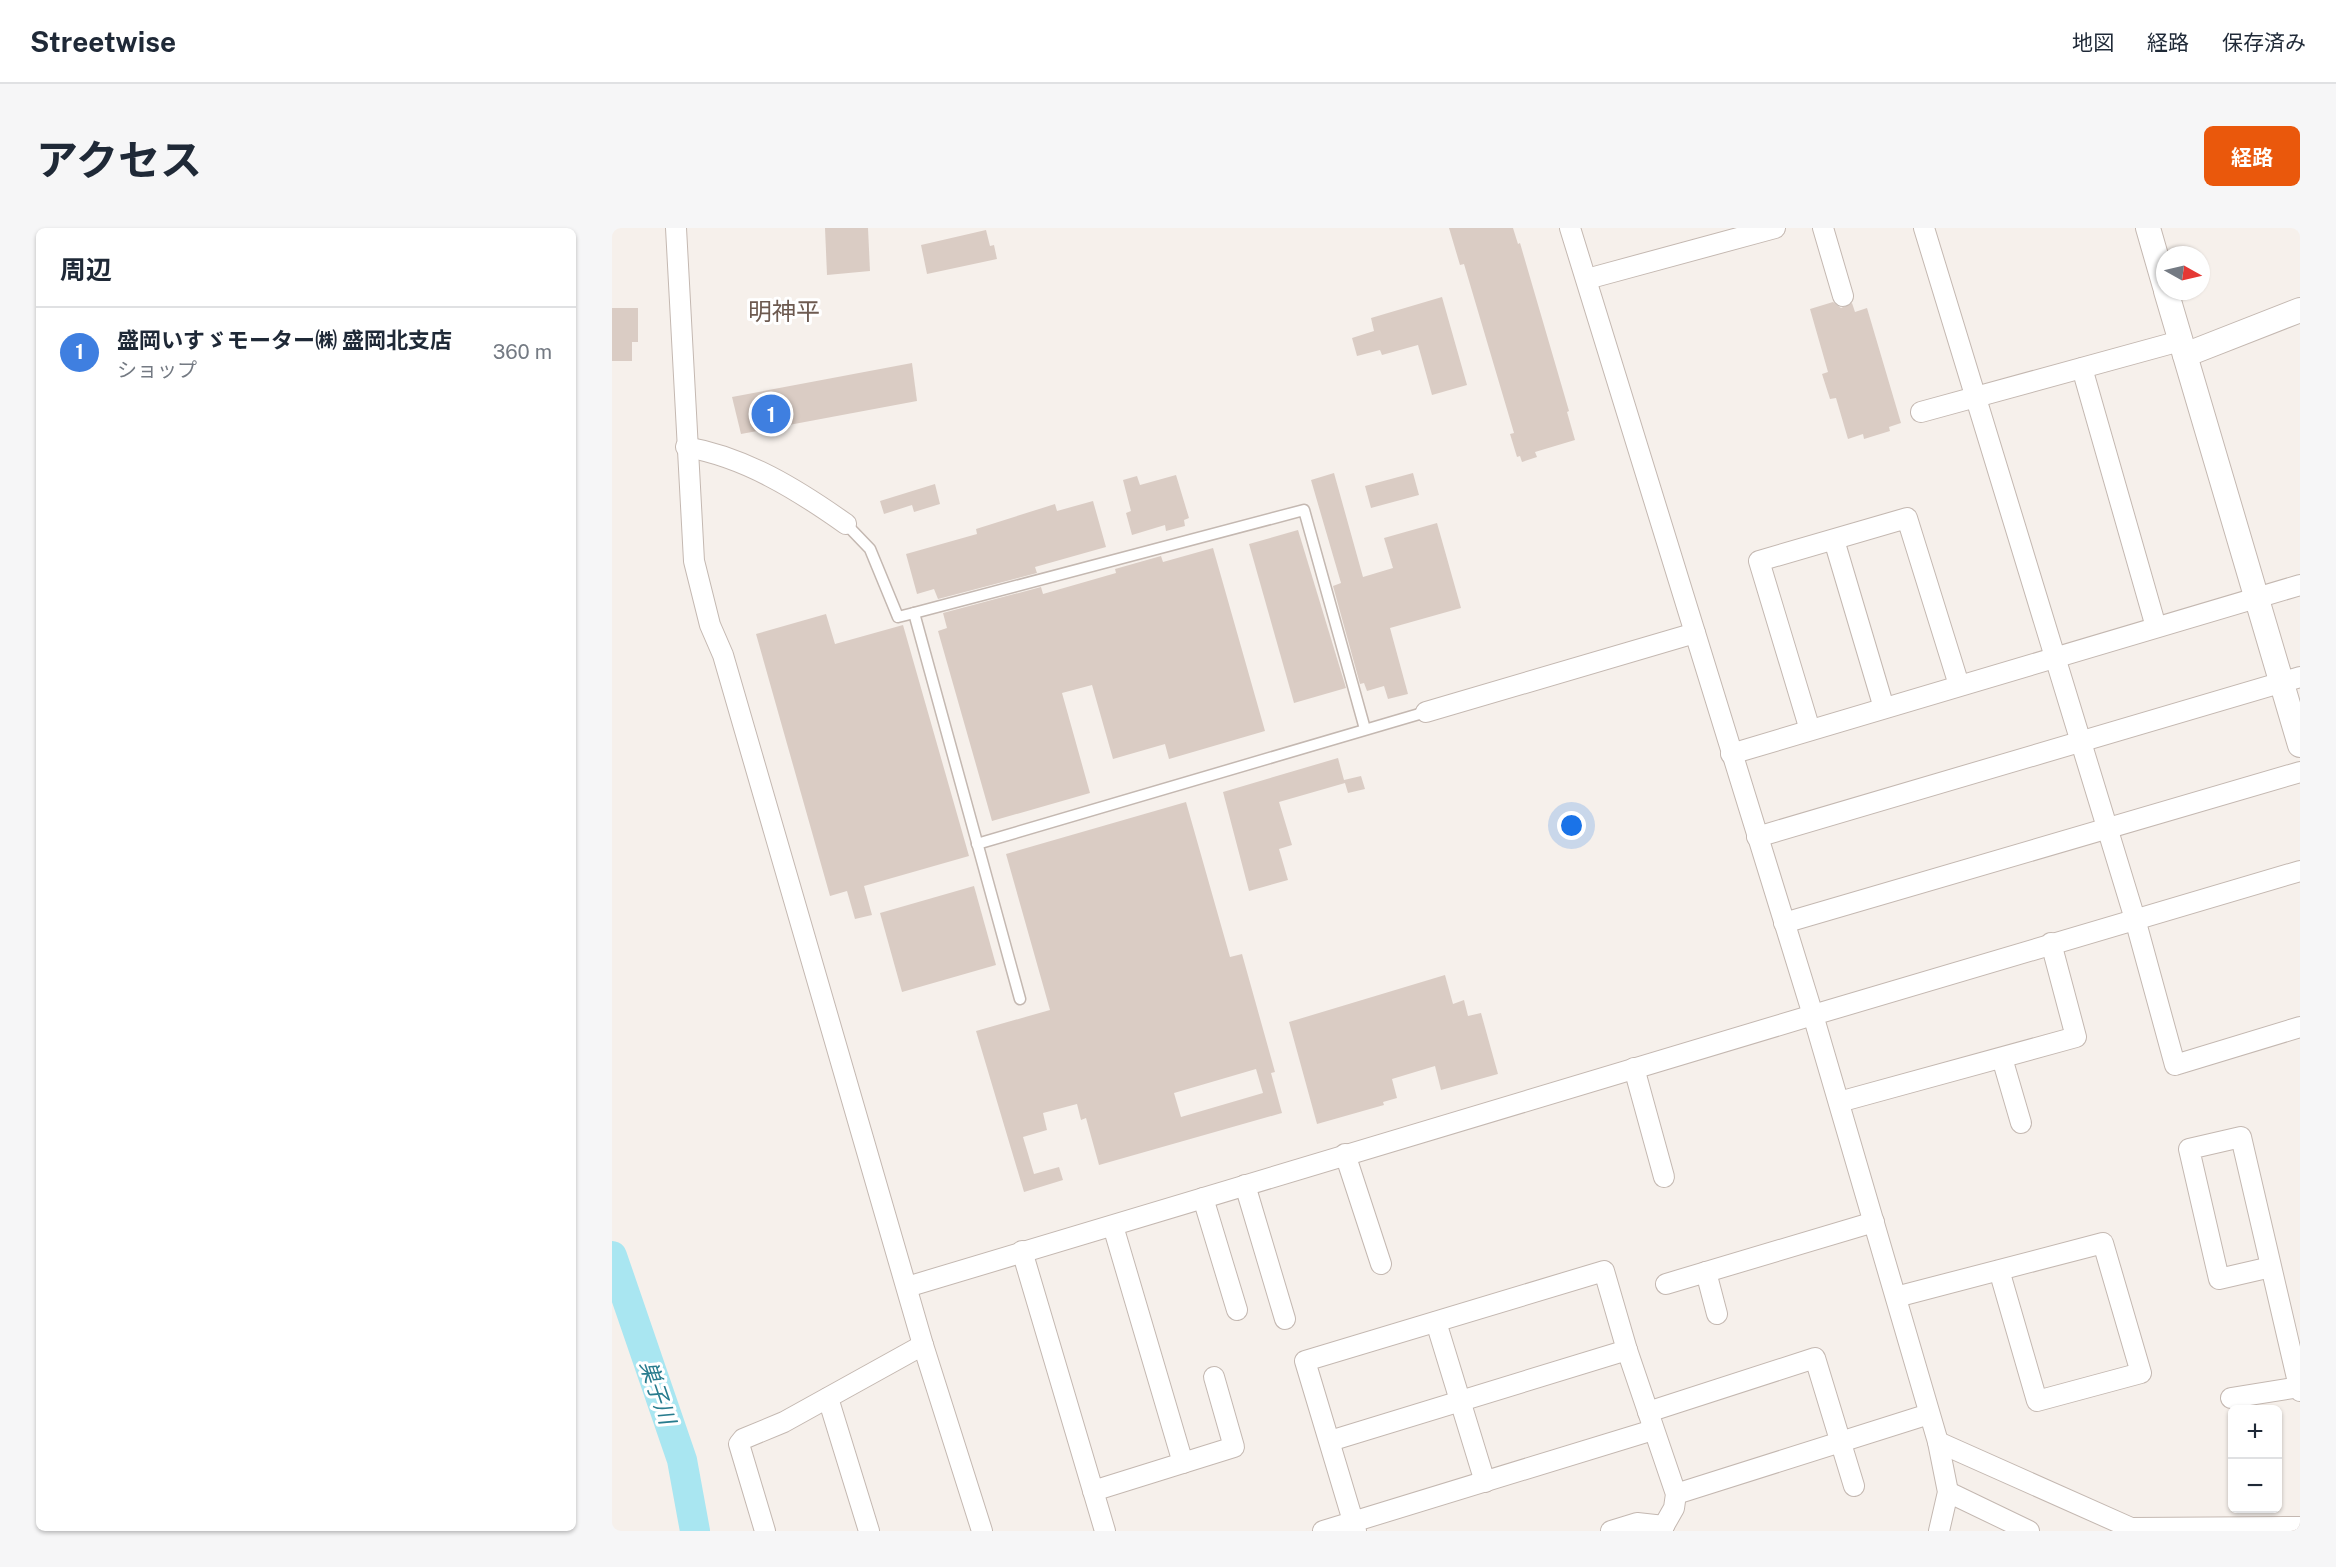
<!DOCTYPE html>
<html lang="ja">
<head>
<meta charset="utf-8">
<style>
  body { margin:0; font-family:"Public Sans","Noto Sans JP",sans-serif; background:#f6f6f7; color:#1f2937 }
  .controls { position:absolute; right:18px; bottom:18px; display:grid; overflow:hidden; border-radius:9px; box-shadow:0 2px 4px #0004 }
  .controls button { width:54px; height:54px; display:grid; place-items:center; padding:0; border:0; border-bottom:2px solid #e0e1e3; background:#fff; color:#1f2937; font:30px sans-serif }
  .compass { position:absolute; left:1544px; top:18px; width:54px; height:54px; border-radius:50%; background:#fff; box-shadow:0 2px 4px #0004; rotate:98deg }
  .you { position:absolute; left:960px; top:598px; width:21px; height:21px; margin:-15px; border:4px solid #fff; border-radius:50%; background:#1a73e8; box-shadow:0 0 0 9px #1a73e833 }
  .badge { display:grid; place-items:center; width:39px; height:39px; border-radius:50%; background:#ea580c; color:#fff; font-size:20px; font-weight:700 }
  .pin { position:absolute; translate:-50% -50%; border:3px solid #fff; box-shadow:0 2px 6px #0006 }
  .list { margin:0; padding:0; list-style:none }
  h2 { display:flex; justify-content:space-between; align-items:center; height:78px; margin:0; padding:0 24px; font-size:26px }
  h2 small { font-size:20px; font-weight:400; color:#747a83 }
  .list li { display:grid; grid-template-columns:39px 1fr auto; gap:18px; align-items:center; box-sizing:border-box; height:90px; padding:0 24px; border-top:2px solid #e0e1e3 }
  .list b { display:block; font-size:22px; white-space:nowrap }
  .list p { margin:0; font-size:20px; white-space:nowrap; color:#747a83 }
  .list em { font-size:20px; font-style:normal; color:#747a83 }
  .map { position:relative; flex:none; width:1688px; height:1303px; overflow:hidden; border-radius:9px }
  header { display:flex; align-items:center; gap:36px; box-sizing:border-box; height:84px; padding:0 30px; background:#fff; border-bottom:2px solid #e0e1e3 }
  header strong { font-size:28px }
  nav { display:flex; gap:33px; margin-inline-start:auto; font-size:21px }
  .intro { display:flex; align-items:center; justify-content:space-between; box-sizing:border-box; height:144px; padding:0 36px }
  h1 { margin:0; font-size:42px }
  .button { padding:15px 27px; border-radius:9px; background:#ea580c; color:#fff; font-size:21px; font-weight:700 }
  main { display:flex; gap:36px; padding:0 36px }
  aside { flex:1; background:#fff; border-radius:9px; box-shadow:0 2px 4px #0004 }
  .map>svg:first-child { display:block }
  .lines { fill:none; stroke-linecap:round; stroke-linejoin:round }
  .river { stroke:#a9e6f1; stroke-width:30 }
  .building { fill:#daccc4; fill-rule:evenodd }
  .service-casing { stroke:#c4b8b1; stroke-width:13 }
  .minor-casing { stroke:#c4b8b1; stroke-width:22 }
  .tertiary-casing { stroke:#c4b8b1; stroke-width:26 }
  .service { stroke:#fff; stroke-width:10 }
  .minor { stroke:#fff; stroke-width:20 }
  .tertiary { stroke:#fff; stroke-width:24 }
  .labels { text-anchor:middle; stroke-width:6; stroke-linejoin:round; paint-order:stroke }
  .water-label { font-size:22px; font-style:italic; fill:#287c8e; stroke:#fff }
  .quarter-label { font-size:24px; fill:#6d5a50; stroke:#fff }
</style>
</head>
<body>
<header>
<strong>Streetwise</strong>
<nav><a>地図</a><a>経路</a><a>保存済み</a></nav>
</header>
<div class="intro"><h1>アクセス</h1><a class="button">経路</a></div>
<main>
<aside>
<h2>周辺<small></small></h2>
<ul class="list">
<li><span class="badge" style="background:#3f7fe0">1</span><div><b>盛岡いすゞモーター㈱ 盛岡北支店</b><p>ショップ</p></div><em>360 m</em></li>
</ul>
</aside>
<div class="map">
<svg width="1688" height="1303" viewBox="0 0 1688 1303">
  <rect width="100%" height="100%" fill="#f6f0eb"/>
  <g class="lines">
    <!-- river -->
    <polyline class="river" points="0,1028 70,1232 83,1303"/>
  </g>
  <!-- building -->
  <g class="building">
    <polygon points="213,0 256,0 258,43 215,47"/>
    <polygon points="837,0 901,0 906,16 908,15 957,183 955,184 963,212 923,224 925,229 910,234 908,228 905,229 898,206 902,205 852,36 848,37"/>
    <polygon points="374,2 378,18 382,17 385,31 315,46 309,17"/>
    <polygon points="830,69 855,157 820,167 806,117 770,127 768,122 745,128 740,110 762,103 759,90"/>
    <polygon points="1221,74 1229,80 1240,75 1243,84 1255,80 1289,195 1277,199 1278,203 1252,211 1251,206 1236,211 1224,170 1218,171 1210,146 1216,144 1198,81"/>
    <polygon points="0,80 26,80 26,114 20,114 20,133 0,133"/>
    <polygon points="300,135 305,173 129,206 120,169"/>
    <polygon points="722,245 751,349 781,340 772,310 825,295 849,380 778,400 796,466 776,471 772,458 755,463 752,455 748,456 721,358 729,355 699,252"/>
    <polygon points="801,245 807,267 759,280 753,258"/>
    <polygon points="564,247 577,290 572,292 573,298 554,303 553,297 520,307 514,285 519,283 511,252 525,248 528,257"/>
    <polygon points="323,256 328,276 302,284 300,277 272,286 268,273"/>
    <polygon points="481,273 494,319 423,339 425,345 326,371 322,361 305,366 294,326 365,306 364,301 443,276 445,283"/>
    <polygon points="686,302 734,460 682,475 637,316"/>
    <polygon points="601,320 653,503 557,531 553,516 501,531 480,457 450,465 478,565 380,593 326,403 335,400 331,385 429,359 431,366 504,345 503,341 549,328 551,334"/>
    <polygon points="214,386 223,416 291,397 357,628 252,658 260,687 243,691 235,663 218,668 144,406"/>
    <polygon points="726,530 732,552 749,548 753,561 736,565 733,555 667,574 680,617 667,621 676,652 637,663 611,564"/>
    <path d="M574 574 618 729 630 726 663 844 659 845 670 885 487 937 474 890 469 892 465 876 431 885 435 902 411 909 422 946 447 939 451 952 412 964 364 803 438 782 394 626ZM644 841 651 865 569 889 562 865Z"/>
    <polygon points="362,658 384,737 290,764 268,685"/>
    <polygon points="833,747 841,776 852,772 856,788 869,785 886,846 829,862 823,838 780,851 785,870 771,874 772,877 705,896 677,794"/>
  </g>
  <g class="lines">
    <defs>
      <g id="service">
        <polyline points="234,296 258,321 286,389 302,385"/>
        <polyline points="365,616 814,484"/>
        <polyline points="408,771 302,385 692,282 753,501"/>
      </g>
      <g id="minor">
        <polyline points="64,0 82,333 98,397 111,427 311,1117 370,1303"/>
        <polyline points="958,0 1201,787 1688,643"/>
        <polyline points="1211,0 1231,68"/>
        <polyline points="1312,0 1523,691 1563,837 1688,799"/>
        <polyline points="975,51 1163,0"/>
        <polyline points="1470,140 1544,399"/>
        <polyline points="1309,184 1568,113"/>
        <path d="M74 219C133 229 186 262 234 296"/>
        <polyline points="1222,312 1272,480"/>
        <polyline points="814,484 1083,405"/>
        <polyline points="1198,502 1147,333 1295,290 1347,457"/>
        <polyline points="1119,526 1688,357"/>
        <polyline points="1145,609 1688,449"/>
        <polyline points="1172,695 1688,544"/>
        <polyline points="1390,830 1409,895"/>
        <polyline points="1022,840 1052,949"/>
        <polyline points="1227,874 1464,809 1439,715"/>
        <polyline points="733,926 769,1036"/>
        <polyline points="633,957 673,1091"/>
        <polyline points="591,970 625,1082"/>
        <polyline points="501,998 571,1235"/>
        <polyline points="410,1023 493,1303"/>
        <polyline points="1659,1039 1607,1051 1577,921 1629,909 1688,1163"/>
        <polyline points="1094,1044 1105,1086"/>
        <polyline points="1054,1056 1262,994"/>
        <polyline points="295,1059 1201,787 1326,1214 1336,1264 1327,1303"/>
        <polyline points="1284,1069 1491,1015 1529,1145 1425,1173 1387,1042"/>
        <polyline points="824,1094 873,1254"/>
        <polyline points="216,1170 257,1303"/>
        <polyline points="1619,1170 1687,1159"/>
        <polyline points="1036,1184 1203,1130 1242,1258"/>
        <polyline points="718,1213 1015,1122"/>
        <polyline points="1326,1214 1519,1300 1688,1299"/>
        <polyline points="481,1263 622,1219 602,1149"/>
        <polyline points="1336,1264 1417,1303"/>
        <polyline points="1064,1266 1317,1186"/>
        <polyline points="153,1303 127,1216 131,1211 172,1194 311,1117"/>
        <polyline points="711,1303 1041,1202"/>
        <polyline points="744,1303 693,1133 992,1043 1015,1122 1064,1266 1062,1280 1049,1303"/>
        <polyline points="999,1303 1025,1295 1052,1298"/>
      </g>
      <g id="tertiary">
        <polyline points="1536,0 1553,59"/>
        <polyline points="1554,63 1688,517"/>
        <polyline points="1573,127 1688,82"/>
      </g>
    </defs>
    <!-- service casing -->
    <use href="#service" class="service-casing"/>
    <!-- minor casing -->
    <use href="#minor" class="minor-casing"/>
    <!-- tertiary casing -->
    <use href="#tertiary" class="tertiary-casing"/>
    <!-- service -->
    <use href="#service" class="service"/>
    <!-- minor -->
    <use href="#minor" class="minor"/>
    <!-- tertiary -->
    <use href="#tertiary" class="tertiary"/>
  </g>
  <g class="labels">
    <!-- water labels -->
    <g class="water-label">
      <text transform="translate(46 1164) rotate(71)" y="8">巣子川</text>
    </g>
    <!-- quarter labels -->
    <g class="quarter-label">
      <text x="172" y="92">明神平</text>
    </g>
  </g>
</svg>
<div class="controls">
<button>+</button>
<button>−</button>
</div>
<svg class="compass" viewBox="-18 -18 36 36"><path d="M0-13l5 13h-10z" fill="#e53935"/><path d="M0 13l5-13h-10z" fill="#747a83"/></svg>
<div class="you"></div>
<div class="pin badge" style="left:159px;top:186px;background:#3f7fe0">1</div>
</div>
</main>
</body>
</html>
